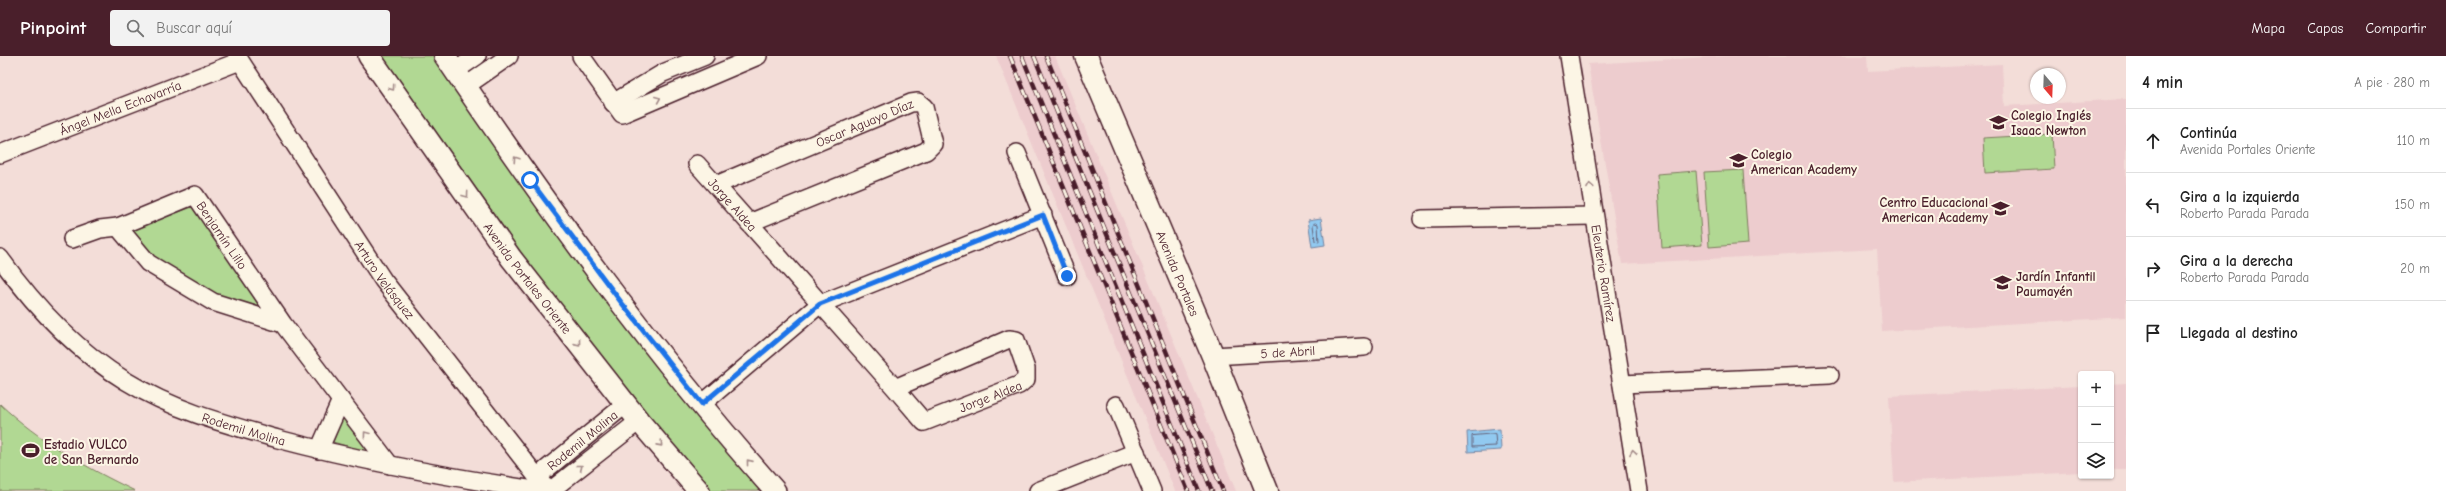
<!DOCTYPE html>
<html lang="es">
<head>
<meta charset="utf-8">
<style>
  body { margin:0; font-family:"Comic Neue",sans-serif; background:#f2f2f2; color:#222 }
  .controls { position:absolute; right:12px; bottom:12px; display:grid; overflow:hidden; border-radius:4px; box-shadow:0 1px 3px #0004 }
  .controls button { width:36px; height:36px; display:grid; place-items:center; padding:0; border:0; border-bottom:1px solid #e0e0e0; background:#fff; color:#222; font:20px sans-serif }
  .compass { position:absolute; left:2030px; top:12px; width:36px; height:36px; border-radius:50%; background:#fff; box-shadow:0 1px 3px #0004; rotate:161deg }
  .stop { position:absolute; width:12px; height:12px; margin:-9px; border:3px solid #1a73e8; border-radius:50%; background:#fff }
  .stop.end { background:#1a73e8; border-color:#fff; box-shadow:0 1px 4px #0008 }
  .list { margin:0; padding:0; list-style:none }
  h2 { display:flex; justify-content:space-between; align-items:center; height:52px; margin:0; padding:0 16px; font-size:17px }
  h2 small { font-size:13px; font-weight:400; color:#767676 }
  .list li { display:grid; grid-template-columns:26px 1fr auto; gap:12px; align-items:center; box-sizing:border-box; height:64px; padding:0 16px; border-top:1px solid #e0e0e0 }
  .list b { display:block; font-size:15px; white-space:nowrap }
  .list p { margin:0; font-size:13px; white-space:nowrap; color:#767676 }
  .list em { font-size:13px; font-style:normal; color:#767676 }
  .icon { flex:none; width:22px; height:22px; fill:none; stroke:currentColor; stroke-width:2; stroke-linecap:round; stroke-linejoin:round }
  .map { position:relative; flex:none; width:2126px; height:435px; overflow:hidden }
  header { display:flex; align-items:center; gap:24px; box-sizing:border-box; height:56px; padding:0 20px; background:#4a1f2b; color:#fff }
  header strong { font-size:19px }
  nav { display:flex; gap:22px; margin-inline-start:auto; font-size:14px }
  .search { width:280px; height:36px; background:#f2f2f2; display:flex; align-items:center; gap:10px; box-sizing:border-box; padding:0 14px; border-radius:4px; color:#767676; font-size:15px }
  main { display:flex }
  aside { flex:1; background:#fff }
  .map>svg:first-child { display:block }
  .built { fill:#edccce }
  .green { fill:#b1d893; stroke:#7e7c5f }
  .water { fill:#91c9f0; stroke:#7585a1 }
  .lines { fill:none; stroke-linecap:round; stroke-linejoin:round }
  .shore { stroke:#66637a; stroke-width:1 }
  .minor-casing { stroke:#4a1f2b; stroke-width:20 }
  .tertiary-casing { stroke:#4a1f2b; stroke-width:24 }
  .secondary-casing { stroke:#4a1f2b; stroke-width:25 }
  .minor { stroke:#fcf5e5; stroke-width:17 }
  .tertiary { stroke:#fcf5e5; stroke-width:21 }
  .secondary { stroke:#fcf5e5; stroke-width:22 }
  .rail-casing { stroke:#4a1f2b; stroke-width:4.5 }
  .rail { stroke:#fcf5e5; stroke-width:3; stroke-dasharray:9; stroke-linecap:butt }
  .oneway { stroke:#a38a88 }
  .route { stroke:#1a73e8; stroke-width:5 }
  .labels { text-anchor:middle; stroke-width:4; stroke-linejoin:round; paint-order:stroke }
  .street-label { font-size:13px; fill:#4a1f2b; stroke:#fcf5e5 }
  .poi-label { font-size:13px; font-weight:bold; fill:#4a1f2b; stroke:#fcf5e5; text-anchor:start }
</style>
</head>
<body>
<header>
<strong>Pinpoint</strong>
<div class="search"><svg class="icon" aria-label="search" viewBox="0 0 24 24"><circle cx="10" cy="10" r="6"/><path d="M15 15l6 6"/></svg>Buscar aquí</div>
<nav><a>Mapa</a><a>Capas</a><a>Compartir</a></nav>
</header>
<main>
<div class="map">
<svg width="2126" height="435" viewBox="0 0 2126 435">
  <rect width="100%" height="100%" fill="#f3ddd8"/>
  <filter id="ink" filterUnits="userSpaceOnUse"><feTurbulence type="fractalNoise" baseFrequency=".025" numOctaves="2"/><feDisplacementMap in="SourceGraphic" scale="8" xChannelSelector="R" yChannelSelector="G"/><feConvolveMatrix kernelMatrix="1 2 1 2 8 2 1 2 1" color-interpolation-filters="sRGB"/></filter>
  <g filter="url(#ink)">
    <!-- built -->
    <g class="built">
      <polygon points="996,0 1055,0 1236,435 1175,435"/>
      <polygon points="1726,0 1867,0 1868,15 2002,8 2004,50 2126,43 2126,261 1882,275 1877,193 1622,208 1588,8"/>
      <polygon points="2126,327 2126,413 2111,414 2111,328"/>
      <polygon points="2081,330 2081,416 1894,426 1889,340"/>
    </g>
    <!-- green -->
    <g class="green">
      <polygon points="383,0 440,0 770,435 706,435 542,226"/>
      <polygon points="2052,78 2054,113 1985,117 1983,82"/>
      <polygon points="1743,114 1748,188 1709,191 1704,116"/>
      <polygon points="1696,115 1702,189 1662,192 1657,118"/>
      <polygon points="192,151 265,255 221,243 156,205 129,175"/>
      <path d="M0 348C39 385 87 412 135 435H0Z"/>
      <polygon points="344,358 373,398 333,386"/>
    </g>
    <!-- water -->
    <g class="water">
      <polygon points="1321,162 1325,189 1312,191 1308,164"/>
      <polygon points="1500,373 1501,394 1468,396 1467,376"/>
    </g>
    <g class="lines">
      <!-- shore -->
      <g class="shore">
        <polygon points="1315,167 1318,168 1319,186 1315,185 1313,169"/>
        <polygon points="1495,378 1496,390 1472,391 1472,380"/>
      </g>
      <defs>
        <g id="minor">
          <path id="s1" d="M237 0 383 224 548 435"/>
          <polyline points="581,0 622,58 758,0"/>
          <path id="s2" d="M1569 0 1639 435"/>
          <polyline points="455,15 477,0"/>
          <polyline points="466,30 509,0"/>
          <polyline points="613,47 663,17 705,0"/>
          <polyline points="1017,97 1067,220"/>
          <path id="s3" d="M0 98 240 5"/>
          <path id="s4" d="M697 108 895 332 924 366 1019 329 1026 323V313L1016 284 1009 283 895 332"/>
          <path id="s5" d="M716 129 911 47 918 46 924 51 933 88 926 95 749 167"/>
          <polyline points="1422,163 1594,160"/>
          <polyline points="72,183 100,173 118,171"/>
          <path id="s6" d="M0 202C35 251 75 294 126 325 173 354 225 368 278 383 365 406 453 422 542 435"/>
          <path id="s7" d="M283 268 213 246 148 207 118 171 195 139 283 268 390 409"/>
          <path id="s8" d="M1213 300 1364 291"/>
          <polyline points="1622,328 1830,319"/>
          <polyline points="702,348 820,248 1043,159"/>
          <polyline points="1116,349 1152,435"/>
          <polyline points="319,394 341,344"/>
          <path id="s9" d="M538 420 626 348"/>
          <polyline points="550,435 639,365"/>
          <polyline points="1038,435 1136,396"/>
        </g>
        <g id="tertiary">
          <path id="s10" d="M369 0 511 202 639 365 699 435"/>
          <path d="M445 0C547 151 654 299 775 435"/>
        </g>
        <g id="secondary">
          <path id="s11" d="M1086 0 1213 300 1267 435"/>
        </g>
      </defs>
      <!-- minor casing -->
      <use href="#minor" class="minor-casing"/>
      <!-- tertiary casing -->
      <use href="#tertiary" class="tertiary-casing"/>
      <!-- secondary casing -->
      <use href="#secondary" class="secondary-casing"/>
      <!-- minor -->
      <use href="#minor" class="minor"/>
      <!-- tertiary -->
      <use href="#tertiary" class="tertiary"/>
      <!-- secondary -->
      <use href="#secondary" class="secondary"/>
      <defs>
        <g id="rail">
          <polyline points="1010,0 1188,435"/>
          <polyline points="1022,0 1199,435"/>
          <polyline points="1034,0 1212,435"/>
          <polyline points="1046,0 1223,435"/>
        </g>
      </defs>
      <!-- rail casing -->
      <use href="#rail" class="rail-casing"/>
      <!-- rail -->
      <use href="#rail" class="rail"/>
    </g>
    <!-- one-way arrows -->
    <defs><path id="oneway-chevron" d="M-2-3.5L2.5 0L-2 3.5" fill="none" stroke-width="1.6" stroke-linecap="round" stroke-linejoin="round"/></defs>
    <g class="oneway">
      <use href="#oneway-chevron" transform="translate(392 32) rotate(55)"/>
      <use href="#oneway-chevron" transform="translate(658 43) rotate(-23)"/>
      <use href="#oneway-chevron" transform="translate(516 103) rotate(-124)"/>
      <use href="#oneway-chevron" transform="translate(1590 130) rotate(-99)"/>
      <use href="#oneway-chevron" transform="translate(466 139) rotate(54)"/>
      <use href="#oneway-chevron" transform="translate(578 287) rotate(51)"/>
      <use href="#oneway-chevron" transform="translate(366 378) rotate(-127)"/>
      <use href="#oneway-chevron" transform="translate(660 388) rotate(48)"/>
      <use href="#oneway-chevron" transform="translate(1633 396) rotate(-99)"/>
      <use href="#oneway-chevron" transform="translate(749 406) rotate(-129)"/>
      <use href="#oneway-chevron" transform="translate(580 411) rotate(-38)"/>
    </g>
  </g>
  <g class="lines" filter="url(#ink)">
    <!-- route -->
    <polyline class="route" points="530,124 621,246 702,348 820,248 1043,159 1067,220"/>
  </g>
  <!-- icons -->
  <defs>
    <symbol id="school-bare" viewBox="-9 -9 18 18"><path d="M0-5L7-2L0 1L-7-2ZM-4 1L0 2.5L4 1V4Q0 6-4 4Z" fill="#4a1f2b" stroke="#fcf5e5" stroke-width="2.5" paint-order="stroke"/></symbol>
    <symbol id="stadium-bare" viewBox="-9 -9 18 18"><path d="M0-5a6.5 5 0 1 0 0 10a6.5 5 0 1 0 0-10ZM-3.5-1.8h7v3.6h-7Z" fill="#4a1f2b" stroke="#fcf5e5" stroke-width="2.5" paint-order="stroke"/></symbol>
  </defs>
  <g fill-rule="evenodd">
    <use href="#school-bare" x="1986" y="54" width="25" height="25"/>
    <use href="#school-bare" x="1726" y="92" width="25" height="25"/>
    <use href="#school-bare" x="1988" y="140" width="25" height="25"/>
    <use href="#school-bare" x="1990" y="214" width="25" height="25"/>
    <use href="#stadium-bare" x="18" y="382" width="25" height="25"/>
  </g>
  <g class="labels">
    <!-- street labels -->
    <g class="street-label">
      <text dy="5" stroke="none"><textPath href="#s3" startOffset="129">Ángel Mella Echavarría</textPath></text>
      <text dy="5" stroke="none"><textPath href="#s5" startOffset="161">Oscar Aguayo Díaz</textPath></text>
      <text dy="5" stroke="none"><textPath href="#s4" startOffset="54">Jorge Aldea</textPath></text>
      <text dy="5" stroke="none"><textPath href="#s7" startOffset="328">Benjamín Lillo</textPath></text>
      <text dy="5" stroke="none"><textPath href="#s11" startOffset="236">Avenida Portales</textPath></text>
      <text dy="5" stroke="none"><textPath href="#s2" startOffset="220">Eleuterio Ramírez</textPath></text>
      <text dy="5" stroke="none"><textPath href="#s10" startOffset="273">Avenida Portales Oriente</textPath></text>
      <text dy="5" stroke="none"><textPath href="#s1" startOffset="268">Arturo Velásquez</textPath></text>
      <text dy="5" stroke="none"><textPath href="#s8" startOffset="75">5 de Abril</textPath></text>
      <text dy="5" stroke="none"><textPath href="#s4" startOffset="415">Jorge Aldea</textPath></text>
      <text dy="5" stroke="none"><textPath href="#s6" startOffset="305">Rodemil Molina</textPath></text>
      <text dy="5" stroke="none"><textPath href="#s9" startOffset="57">Rodemil Molina</textPath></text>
    </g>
    <!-- poi labels -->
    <g class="poi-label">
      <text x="2011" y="64">Colegio Inglés<tspan x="2011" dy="15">Isaac Newton</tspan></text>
      <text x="1751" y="103">Colegio<tspan x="1751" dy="15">American Academy</tspan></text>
      <text x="1988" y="151" text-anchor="end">Centro Educacional<tspan x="1988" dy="15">American Academy</tspan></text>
      <text x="2016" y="225">Jardín Infantil<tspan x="2016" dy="15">Paumayén</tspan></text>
      <text x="44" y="393">Estadio VULCO<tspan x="44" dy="15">de San Bernardo</tspan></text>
    </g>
  </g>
</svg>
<div class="controls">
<button>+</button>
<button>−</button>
<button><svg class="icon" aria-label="layers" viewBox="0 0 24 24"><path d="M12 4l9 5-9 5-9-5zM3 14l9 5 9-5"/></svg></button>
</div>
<svg class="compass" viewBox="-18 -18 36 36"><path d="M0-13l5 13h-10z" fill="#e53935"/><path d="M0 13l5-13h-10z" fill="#767676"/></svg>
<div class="stop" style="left:530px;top:124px"></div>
<div class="stop end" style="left:1067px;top:220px"></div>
</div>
<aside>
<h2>4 min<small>A pie · 280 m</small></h2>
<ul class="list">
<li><svg class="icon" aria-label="ahead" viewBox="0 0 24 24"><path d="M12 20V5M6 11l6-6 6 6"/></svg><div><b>Continúa</b><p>Avenida Portales Oriente</p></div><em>110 m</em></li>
<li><svg class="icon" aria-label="left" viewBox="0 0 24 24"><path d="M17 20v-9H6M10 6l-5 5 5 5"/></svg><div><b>Gira a la izquierda</b><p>Roberto Parada Parada</p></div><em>150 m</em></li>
<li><svg class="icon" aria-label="right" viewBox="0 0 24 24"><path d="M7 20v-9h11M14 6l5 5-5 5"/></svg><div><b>Gira a la derecha</b><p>Roberto Parada Parada</p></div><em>20 m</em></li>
<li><svg class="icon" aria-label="arrive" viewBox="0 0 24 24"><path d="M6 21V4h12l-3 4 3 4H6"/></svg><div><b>Llegada al destino</b></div></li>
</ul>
</aside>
</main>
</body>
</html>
